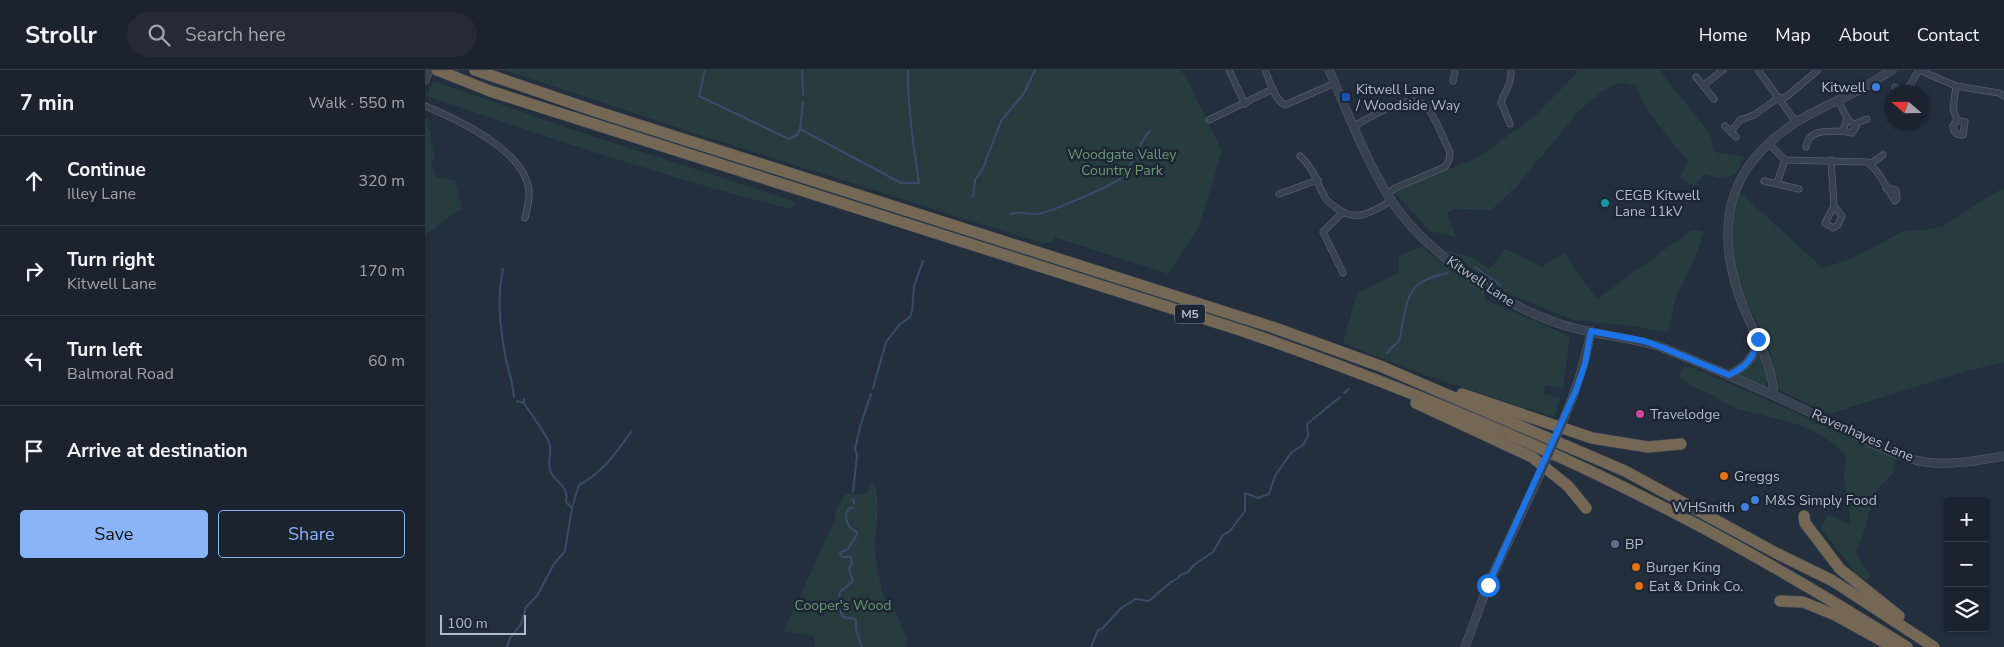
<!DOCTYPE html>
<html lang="en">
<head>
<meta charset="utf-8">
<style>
  body { margin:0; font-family:"Nunito Sans",sans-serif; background:#242b36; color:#f1f3f6 }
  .controls { position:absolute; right:15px; bottom:15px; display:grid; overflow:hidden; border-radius:5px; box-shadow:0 1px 4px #0004 }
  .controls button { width:45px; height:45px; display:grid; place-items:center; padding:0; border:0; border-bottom:1px solid #39404a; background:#1b232e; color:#f1f3f6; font:25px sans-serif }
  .compass { position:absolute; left:1459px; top:15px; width:45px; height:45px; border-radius:50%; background:#1b232e; box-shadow:0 1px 4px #0004; rotate:290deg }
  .scale { position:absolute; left:15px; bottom:12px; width:86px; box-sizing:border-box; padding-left:5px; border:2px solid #b4bcc9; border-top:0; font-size:14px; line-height:18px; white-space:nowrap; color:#b4bcc9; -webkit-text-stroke:4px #1d2633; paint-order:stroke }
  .stop { position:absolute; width:15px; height:15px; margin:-11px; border:4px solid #1a73e8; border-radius:50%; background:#fff }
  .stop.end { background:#1a73e8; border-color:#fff; box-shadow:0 1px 5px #0008 }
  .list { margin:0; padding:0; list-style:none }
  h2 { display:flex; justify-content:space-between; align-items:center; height:65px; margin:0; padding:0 20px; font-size:21px }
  h2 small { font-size:16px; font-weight:400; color:#a0a4aa }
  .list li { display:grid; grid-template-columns:32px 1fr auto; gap:15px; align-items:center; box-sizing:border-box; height:90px; padding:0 20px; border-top:1px solid #39404a }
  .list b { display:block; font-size:19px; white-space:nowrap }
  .list p { margin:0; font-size:16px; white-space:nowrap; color:#a0a4aa }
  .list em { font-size:16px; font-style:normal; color:#a0a4aa }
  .actions { display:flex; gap:10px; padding:15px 20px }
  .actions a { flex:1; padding:11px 0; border:1px solid #8ab4f8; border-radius:5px; text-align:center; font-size:18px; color:#8ab4f8 }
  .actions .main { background:#8ab4f8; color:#111 }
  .icon { flex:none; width:28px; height:28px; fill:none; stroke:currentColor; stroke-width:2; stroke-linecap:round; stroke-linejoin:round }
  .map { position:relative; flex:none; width:1579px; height:577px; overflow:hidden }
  header { display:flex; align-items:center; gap:30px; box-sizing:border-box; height:70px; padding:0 25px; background:#1b232e; border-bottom:1px solid #39404a }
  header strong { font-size:24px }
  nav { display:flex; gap:28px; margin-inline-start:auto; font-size:18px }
  .search { width:350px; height:45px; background:#242b36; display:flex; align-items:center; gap:12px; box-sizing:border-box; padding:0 18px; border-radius:28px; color:#a0a4aa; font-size:19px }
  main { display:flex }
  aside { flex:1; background:#1b232e }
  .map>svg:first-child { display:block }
  .green { fill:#263c3f }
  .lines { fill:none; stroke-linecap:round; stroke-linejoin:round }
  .stream { stroke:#394c67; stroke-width:2 }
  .minor-casing { stroke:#565f6c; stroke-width:7 }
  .tertiary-casing { stroke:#565f6c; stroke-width:9 }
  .motorway-casing { stroke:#434c59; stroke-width:12 }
  .minor { stroke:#38414e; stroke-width:5.5 }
  .tertiary { stroke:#38414e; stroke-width:8 }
  .motorway { stroke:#746855; stroke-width:11 }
  .tertiary-bridge-casing { stroke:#565f6c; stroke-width:9; stroke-linecap:butt }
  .tertiary-bridge { stroke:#38414e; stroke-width:8 }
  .route { stroke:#1a73e8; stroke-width:6 }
  .shop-dot { fill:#3f7fe0; stroke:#1d2633; stroke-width:2 }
  .transit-dot { fill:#1a4fb4; stroke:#1d2633; stroke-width:2 }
  .culture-dot { fill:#0f9aa8; stroke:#1d2633; stroke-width:2 }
  .hotel-dot { fill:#d1479c; stroke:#1d2633; stroke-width:2 }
  .food-dot { fill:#e8710a; stroke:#1d2633; stroke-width:2 }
  .service-dot { fill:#5c6f8a; stroke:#1d2633; stroke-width:2 }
  .labels { text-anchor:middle; stroke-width:5; stroke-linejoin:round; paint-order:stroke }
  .shield { fill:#1d2633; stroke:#878f9c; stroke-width:1 }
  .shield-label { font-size:12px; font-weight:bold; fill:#b4bcc9 }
  .poi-label { font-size:14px; fill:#b4bcc9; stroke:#1d2633; text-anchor:start }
  .park-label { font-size:14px; fill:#6b9a76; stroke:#1d2633 }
  .street-label { font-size:14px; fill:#b4bcc9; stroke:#1d2633 }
</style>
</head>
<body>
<header>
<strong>Strollr</strong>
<div class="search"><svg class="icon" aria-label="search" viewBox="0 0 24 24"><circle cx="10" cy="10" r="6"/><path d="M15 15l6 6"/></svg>Search here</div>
<nav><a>Home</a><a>Map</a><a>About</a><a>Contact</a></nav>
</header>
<main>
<aside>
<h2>7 min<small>Walk · 550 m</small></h2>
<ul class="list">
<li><svg class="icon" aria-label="ahead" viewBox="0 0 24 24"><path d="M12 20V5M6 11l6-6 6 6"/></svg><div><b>Continue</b><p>Illey Lane</p></div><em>320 m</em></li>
<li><svg class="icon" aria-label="right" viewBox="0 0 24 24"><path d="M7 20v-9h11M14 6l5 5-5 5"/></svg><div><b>Turn right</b><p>Kitwell Lane</p></div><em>170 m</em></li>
<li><svg class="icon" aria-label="left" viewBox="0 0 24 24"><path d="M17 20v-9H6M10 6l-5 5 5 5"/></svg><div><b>Turn left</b><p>Balmoral Road</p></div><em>60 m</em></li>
<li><svg class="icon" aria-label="arrive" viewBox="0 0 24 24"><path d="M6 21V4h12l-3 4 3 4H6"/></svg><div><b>Arrive at destination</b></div></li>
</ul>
<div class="actions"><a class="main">Save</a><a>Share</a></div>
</aside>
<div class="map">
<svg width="1579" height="577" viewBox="0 0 1579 577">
  <rect width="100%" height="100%" fill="#242f3e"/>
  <!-- green -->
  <g class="green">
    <polygon points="79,0 753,0 760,5 797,81 775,154 744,204 629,167 628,171 619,174 272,64"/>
    <polygon points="1152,0 1234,0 1285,64 1290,82 1319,87 1312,103 1300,109 1279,104 1269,116 1255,107 1263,92 1223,41 1210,15 1192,13 1175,23 1154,41 1091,117 1066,140 1029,139 1022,143 1031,167 1004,161 970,122 1053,87 1108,48 1150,5"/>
    <path d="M8 11 149 60 371 132 365 139C242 108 122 67 2 26Z"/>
    <polygon points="0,49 2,50 10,89 6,92 11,107 30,111 37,138 0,165"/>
    <path d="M1579 118V292L1541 301 1404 344 1352 319C1350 299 1346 282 1338 264 1327 239 1310 218 1307 190 1304 166 1308 145 1314 122L1398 198 1422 190 1453 175 1478 161 1499 160 1517 157 1571 122Z"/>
    <polygon points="1267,160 1279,162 1269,190 1251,228 1243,262 1207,256 1148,250 1080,222 1019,180 1050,188 1064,200 1080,179 1117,197 1139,183 1172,229"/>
    <polygon points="996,177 1059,220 1060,230 1145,266 1138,318 1120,315 1119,324 1136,328 1129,347 997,304 918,273 932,223 974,203 973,186"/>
    <path d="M1333 277C1339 290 1345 302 1341 317L1315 305Z"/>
    <path d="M1258 297H1266C1335 327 1403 356 1470 389L1468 403 1448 424 1441 456 1431 482 1437 495 1445 503 1443 510 1435 508 1396 459 1402 445 1426 454 1419 407 1421 387C1392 351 1348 350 1307 337 1299 334 1292 327 1284 323 1274 319 1262 315 1254 307Z"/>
    <path d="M447 411C458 424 450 462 450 479 451 498 457 518 461 536L469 539 483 570 481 577H390L389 566 359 561 409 452 412 438 421 424H441Z"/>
  </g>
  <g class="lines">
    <!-- stream -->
    <g class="stream">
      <polyline points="280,0 274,26 364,69 372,65 375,59"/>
      <polyline points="377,0 378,25"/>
      <polyline points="483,0 483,17"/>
      <polyline points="378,32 375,59 476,113 494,113 487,64 483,19"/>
      <polyline points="548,127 550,110 558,98 576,51 599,23 610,0"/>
      <path d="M585 144C596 141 601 144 612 144 623 143 690 115 697 107 710 94 712 74 725 61"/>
      <polyline points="1050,197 1075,215"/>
      <path d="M78 199C72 229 75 255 80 285 83 299 88 313 89 327"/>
      <path d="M962 283C965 278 969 276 973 272 976 268 976 261 977 256 984 221 985 211 1023 203"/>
      <polyline points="448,318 461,272 474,255 485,247 487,241 489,216 498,191"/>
      <polyline points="919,323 924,319"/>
      <polyline points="92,331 99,333"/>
      <polyline points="428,422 432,386 430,379 435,357 446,324"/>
      <polyline points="428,429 429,433"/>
      <path d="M147 438 154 415C176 404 192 382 206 362"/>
      <path d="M428 438H424C418 447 422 458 432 462V464L423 479 415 483 417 487H426L427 494 424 499 428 511 415 522 413 536 418 547 431 549V559L437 577"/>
      <path d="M82 577 85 568 96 554 101 537 112 526 129 494 140 481 147 438 141 432C144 415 132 414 126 403 121 393 128 381 124 372 117 358 107 346 99 333V329"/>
      <polyline points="666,577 673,560 677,559 696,538 711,529 724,531 746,512 753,508 754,506 763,502 769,495 788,482 798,465 805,461 820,441 820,423 833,428 844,424 850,406 866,383 878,375 883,366 882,354 915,327"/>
    </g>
    <defs>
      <g id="minor">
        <polyline points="804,0 820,34"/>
        <path d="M840 0C845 11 849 29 860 35L910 13"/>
        <polyline points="1333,0 1371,52"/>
        <polyline points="1494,0 1531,16 1574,23 1579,26"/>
        <polyline points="1271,7 1289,29"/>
        <polyline points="1028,11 1030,0"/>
        <polyline points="1279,15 1298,0"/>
        <polyline points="1531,16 1528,39 1532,50 1540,52 1538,65 1532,64 1529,61 1528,56 1532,50"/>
        <polyline points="1470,17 1477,22"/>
        <polyline points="1481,22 1494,0"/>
        <polyline points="1413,30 1422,48"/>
        <path d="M0 36C32 49 101 81 104 121 105 129 102 139 100 148"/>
        <polygon points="1422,48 1431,57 1427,63 1418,61"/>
        <polyline points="784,50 848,19"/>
        <path d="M1085 54 1076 32C1080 21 1087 13 1086 0"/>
        <polyline points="1429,54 1442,49"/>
        <path d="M929 56C945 48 986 20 1001 36 1011 47 1018 69 1025 82L1024 90 1020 97 970 118 963 124"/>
        <polyline points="1300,56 1306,62"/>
        <polyline points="1311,67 1306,62 1315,50 1329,45 1353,28 1361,27 1393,0"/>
        <path d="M1343 73 1360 90 1442 92C1454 100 1462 119 1470 131L1472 129 1471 120 1461 118"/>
        <path d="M1381 77C1384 58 1403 62 1418 61"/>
        <path d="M875 86C889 98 892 114 901 129 904 133 909 136 913 139 932 153 949 141 966 131"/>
        <polyline points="1406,90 1409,136 1417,146 1413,155 1408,158 1400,153 1409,136"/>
        <polyline points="1445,94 1458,85"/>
        <polyline points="1339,111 1374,119"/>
        <polyline points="1352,113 1360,90"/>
        <polyline points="854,124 893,110"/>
        <polyline points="918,142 898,162 918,203"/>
      </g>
      <g id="tertiary">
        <path d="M904 0C923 43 941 91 966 130 998 180 1076 234 1132 253 1165 265 1202 266 1236 277 1291 299 1345 323 1399 349 1428 363 1468 387 1500 392 1526 396 1554 390 1579 386"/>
        <polyline points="0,10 4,0"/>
        <path d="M1303 305C1321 297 1329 288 1333 269"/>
        <path d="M1349 325C1346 284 1323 257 1312 219 1290 148 1307 94 1370 53 1390 40 1413 31 1434 20 1445 14 1456 7 1467 0"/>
        <path d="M1138 351C1151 321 1160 293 1166 261"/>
        <polyline points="1040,577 1063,515 1114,406"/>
      </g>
      <g id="motorway">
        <path d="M12 0 65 21 818 261C959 310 1099 366 1232 434 1318 477 1400 526 1482 577"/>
        <polyline points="50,0 170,41 847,257 955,296 1200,401 1351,483 1408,511 1509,577"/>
        <polyline points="1037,324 1167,368 1223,377 1256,374"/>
        <polyline points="991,333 1107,387 1143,416 1161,438"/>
        <polyline points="1379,446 1380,453 1415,499 1474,546"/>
        <polyline points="1355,531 1378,532 1410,545 1468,577"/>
      </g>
    </defs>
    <!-- minor casing -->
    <use href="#minor" class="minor-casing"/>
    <!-- tertiary casing -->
    <use href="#tertiary" class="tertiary-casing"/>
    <!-- motorway casing -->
    <use href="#motorway" class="motorway-casing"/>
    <!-- minor -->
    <use href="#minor" class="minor"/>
    <!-- tertiary -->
    <use href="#tertiary" class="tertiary"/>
    <!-- motorway -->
    <use href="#motorway" class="motorway"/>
    <defs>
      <polyline id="tertiary-bridge" points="1114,406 1138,351"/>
    </defs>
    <!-- tertiary-bridge casing -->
    <use href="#tertiary-bridge" class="tertiary-bridge-casing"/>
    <!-- tertiary-bridge -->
    <use href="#tertiary-bridge" class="tertiary-bridge"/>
  </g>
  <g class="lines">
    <!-- route -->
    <path class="route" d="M1063 515 1151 320 1160 294 1166 261 1219 271 1236 277 1304 305C1321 297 1329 288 1333 269"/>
  </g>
  <!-- markers -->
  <g class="shop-dot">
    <circle cx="1451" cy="17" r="5"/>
    <circle cx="1330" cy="430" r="5"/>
    <circle cx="1320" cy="437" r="5"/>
  </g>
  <rect class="transit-dot" x="916" y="22" width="10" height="10" rx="2.5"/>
  <circle class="culture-dot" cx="1180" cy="133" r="5"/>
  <circle class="hotel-dot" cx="1215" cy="344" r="5"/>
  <g class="food-dot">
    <circle cx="1299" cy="406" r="5"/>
    <circle cx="1211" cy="497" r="5"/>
    <circle cx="1214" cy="516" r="5"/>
  </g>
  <circle class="service-dot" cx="1190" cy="474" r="5"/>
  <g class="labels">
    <!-- shield labels -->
    <rect class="shield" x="750" y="234.5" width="30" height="19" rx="4"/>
    <g class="shield-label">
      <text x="765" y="248">M5</text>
    </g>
    <!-- poi labels -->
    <g class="poi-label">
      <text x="1441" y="22" text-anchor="end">Kitwell</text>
      <text x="931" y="24">Kitwell Lane<tspan x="931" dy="16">/ Woodside Way</tspan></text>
      <text x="1190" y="130">CEGB Kitwell<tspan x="1190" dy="16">Lane 11kV</tspan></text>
      <text x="1225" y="349">Travelodge</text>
      <text x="1309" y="411">Greggs</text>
      <text x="1340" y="435">M&amp;S Simply Food</text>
      <text x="1310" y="442" text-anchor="end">WHSmith</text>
      <text x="1200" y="479">BP</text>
      <text x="1221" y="502">Burger King</text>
      <text x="1224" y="521">Eat &amp; Drink Co.</text>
    </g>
    <!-- park labels -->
    <g class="park-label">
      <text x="697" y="89">Woodgate Valley<tspan x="697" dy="16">Country Park</tspan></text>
      <text x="418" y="540">Cooper's Wood</text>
    </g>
    <!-- street labels -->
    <g class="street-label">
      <text transform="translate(1056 211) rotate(34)" y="5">Kitwell Lane</text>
      <text transform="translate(1438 365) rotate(24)" y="5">Ravenhayes Lane</text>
    </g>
  </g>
</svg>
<div class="controls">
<button>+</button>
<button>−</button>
<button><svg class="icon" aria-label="layers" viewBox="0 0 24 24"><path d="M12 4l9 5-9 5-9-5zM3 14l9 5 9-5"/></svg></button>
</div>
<svg class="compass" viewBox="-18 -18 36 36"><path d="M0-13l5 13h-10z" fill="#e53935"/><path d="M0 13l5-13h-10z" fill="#a0a4aa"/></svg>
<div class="scale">100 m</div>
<div class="stop" style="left:1063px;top:515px"></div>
<div class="stop end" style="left:1333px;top:269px"></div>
</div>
</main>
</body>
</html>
